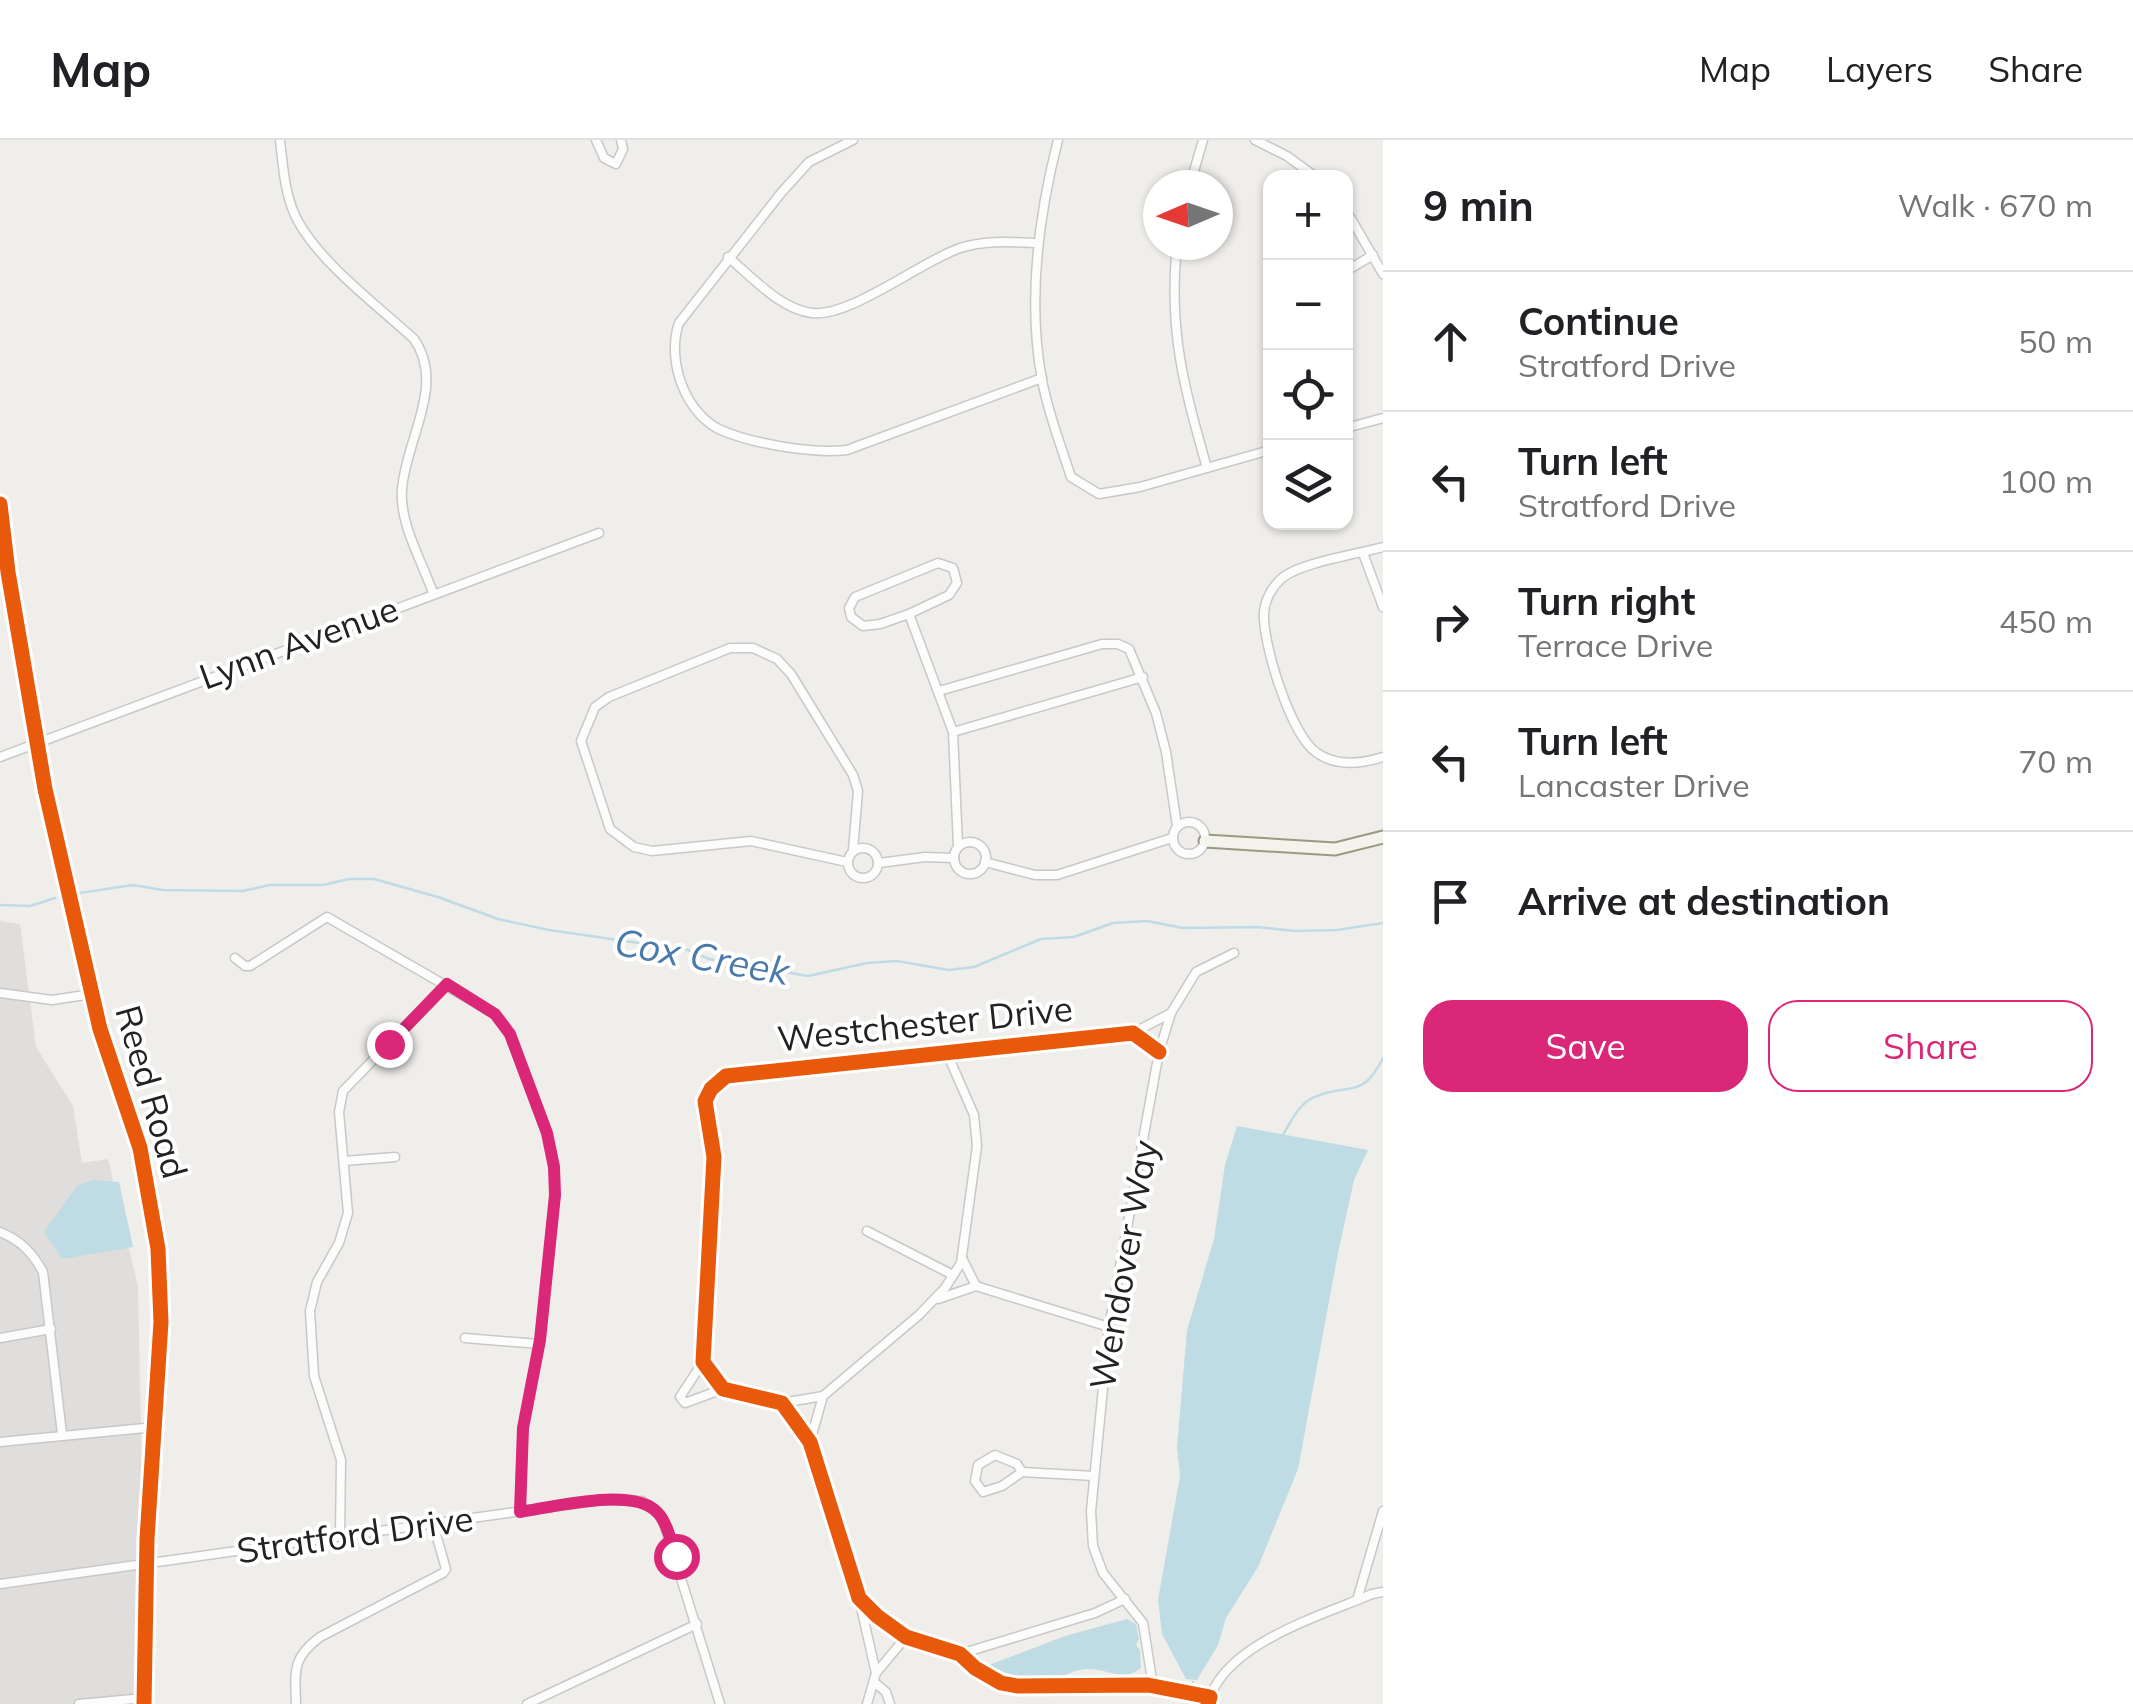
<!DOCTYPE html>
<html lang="en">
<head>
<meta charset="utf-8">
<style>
  body { margin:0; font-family:Mulish,sans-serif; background:#f2f2f2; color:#202124 }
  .controls { position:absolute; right:30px; top:30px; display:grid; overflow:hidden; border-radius:20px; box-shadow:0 2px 8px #0004 }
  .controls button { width:90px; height:90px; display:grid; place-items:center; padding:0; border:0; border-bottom:2px solid #e0e0e0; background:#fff; color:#202124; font:50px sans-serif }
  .compass { position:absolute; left:1143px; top:30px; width:90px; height:90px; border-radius:50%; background:#fff; box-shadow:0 2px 8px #0004; rotate:268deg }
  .stop { position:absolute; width:30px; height:30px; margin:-22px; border:8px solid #db2777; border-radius:50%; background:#fff }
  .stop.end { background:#db2777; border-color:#fff; box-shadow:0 2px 10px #0008 }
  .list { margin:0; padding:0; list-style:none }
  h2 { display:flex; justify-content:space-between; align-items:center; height:130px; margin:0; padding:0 40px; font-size:42px }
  h2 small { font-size:32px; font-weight:400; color:#757577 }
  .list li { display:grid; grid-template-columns:65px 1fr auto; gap:30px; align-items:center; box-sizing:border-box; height:140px; padding:0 40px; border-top:2px solid #e0e0e0 }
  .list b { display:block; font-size:38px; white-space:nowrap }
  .list p { margin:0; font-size:32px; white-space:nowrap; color:#757577 }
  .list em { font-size:32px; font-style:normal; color:#757577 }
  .actions { display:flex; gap:20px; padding:30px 40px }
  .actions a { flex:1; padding:22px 0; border:2px solid #db2777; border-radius:30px; text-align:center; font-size:35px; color:#db2777 }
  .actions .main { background:#db2777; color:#fff }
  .icon { flex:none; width:55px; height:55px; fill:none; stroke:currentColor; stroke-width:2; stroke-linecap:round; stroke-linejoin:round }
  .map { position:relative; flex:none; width:1383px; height:1564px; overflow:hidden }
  header { display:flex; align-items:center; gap:60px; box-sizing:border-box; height:140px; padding:0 50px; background:#fff; border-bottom:2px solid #e0e0e0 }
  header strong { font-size:48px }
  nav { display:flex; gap:55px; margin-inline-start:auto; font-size:35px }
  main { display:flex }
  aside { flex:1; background:#fff }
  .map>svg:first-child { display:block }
  .residential { fill:#dfdedc }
  .water { fill:#bfdbe3 }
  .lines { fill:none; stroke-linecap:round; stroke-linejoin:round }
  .stream { stroke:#bfdbe3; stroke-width:2.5 }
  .street-casing { stroke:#c9c8c7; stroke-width:11 }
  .secondary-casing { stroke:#999a82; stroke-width:15 }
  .street { stroke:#fdfcfc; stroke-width:8 }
  .secondary { stroke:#f4f4ed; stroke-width:11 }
  .cycleway-casing { stroke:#fff; stroke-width:21 }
  .cycleway { stroke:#e8590c; stroke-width:15 }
  .route { stroke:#db2777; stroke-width:12 }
  .labels { text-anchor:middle; stroke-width:8; stroke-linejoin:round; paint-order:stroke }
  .street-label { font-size:35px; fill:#222; stroke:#fff }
  .water-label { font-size:38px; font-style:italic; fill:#4a7aab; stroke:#fff }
</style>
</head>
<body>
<header>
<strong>Map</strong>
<nav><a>Map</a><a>Layers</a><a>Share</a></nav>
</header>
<main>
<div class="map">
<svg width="1383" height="1564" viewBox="0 0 1383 1564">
  <rect width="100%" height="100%" fill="#f0eeeb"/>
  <!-- residential -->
  <polygon class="residential" points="0,781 20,784 36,907 73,966 82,1023 108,1019 138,1147 142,1340 135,1521 136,1564 0,1564"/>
  <!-- water -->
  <g class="water">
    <polygon points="1237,986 1368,1010 1354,1040 1338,1113 1298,1329 1258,1427 1226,1478 1218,1505 1197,1540 1186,1539 1162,1494 1158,1460 1180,1336 1177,1307 1187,1190 1214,1099 1225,1025"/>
    <polygon points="93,1040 119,1042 133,1107 62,1119 44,1092 77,1046"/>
    <path d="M1127 1479 1136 1484 1139 1499 1136 1505 1140 1510 1141 1528C1124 1542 1107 1529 1089 1529 1078 1528 1068 1535 1058 1537 1035 1541 1009 1537 989 1525L1065 1496Z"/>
  </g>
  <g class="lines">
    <!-- stream -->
    <g class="stream">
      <polyline points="80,753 133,745 163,750 243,751 270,745 323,745 349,739 374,739 438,757 498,779 549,790 688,810 709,819 808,836 867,823 897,821 949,830 974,827 1041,799 1074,797 1113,783 1147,781 1183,788 1257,787 1295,791 1337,790 1383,783"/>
      <polyline points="0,765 30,766 55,758"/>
      <path d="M1283 995C1291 981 1298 966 1312 958 1348 941 1361 962 1383 918"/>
      <polyline points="1188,1564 1193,1542"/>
    </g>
    <defs>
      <g id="street">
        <path d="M280 0C283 27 285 59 299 83 323 125 378 166 414 199 446 245 406 299 402 349 399 383 422 421 433 453"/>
        <polyline points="596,0 604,18 616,24 623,9 621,0"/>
        <path d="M853 0 809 22 781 53 679 183C666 220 685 275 723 291 755 304 813 314 847 310L1042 238"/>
        <path d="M1058 0C1038 78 1027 160 1042 240 1048 273 1061 306 1071 337L1099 354 1140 347 1270 310"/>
        <polyline points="1255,0 1287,16 1317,38"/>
        <polyline points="1190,45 1203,0"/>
        <polyline points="1346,70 1383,134"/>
        <path d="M1177 105C1168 190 1184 247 1207 328"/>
        <path d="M728 117C752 137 780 169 812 173 849 178 920 122 960 108 985 100 1011 102 1037 103"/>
        <polyline points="1346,131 1373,115"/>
        <polyline points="1346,288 1383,278"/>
        <path d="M1383 407C1358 414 1298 423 1281 439 1272 447 1265 460 1264 472 1262 503 1291 596 1317 613 1337 627 1361 624 1383 617"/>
        <polyline points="1363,413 1383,467"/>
        <polyline points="909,474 880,484 863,486 851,477 849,468 855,457 938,423 953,428 957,443 949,455 909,474 953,592 958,706"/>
        <polyline points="939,551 1102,504 1118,504 1129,509 1156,573 1166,612 1177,686"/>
        <polyline points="953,592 1143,537"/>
        <polyline points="0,617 599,393"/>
        <circle cx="1189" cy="698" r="16"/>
        <circle cx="970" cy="718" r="16"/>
        <circle cx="863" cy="723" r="15"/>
        <polyline points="847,722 751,701 652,711 634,707 610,689 581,601 595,567 609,557 730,508 753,508 777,519 791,534 853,635 858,651 853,710"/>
        <polyline points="985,722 1035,735 1057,735 1172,698"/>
        <polyline points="879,723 925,717 954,718"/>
        <polyline points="235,818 245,826 250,826 327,777 495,874 510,895 547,993 554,1027 555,1055 540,1200 523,1288 520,1371"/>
        <polyline points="0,853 52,860 92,854"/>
        <polyline points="1133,893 1171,873"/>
        <polyline points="1159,912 1133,893 726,936 711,949 705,961 714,1017 703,1222 723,1249 782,1263 810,1302 859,1458 877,1476 906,1497 960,1514 975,1528 1001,1543 1017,1546 1148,1545 1210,1557"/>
        <polyline points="344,1021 395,1017"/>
        <polyline points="867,1091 953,1135"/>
        <path d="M0 1092C21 1101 32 1112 43 1132L62 1294"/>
        <polyline points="962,1118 976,1146 1109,1187"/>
        <polyline points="938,1159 976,1146"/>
        <polyline points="0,1198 51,1189"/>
        <polyline points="465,1198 539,1204"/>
        <polyline points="703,1222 680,1257 685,1263 723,1249"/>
        <polyline points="782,1263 823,1256 919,1175 945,1148 961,1123 977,1006 974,975 946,911"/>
        <polyline points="0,1302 155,1287"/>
        <polyline points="810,1302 823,1256"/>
        <polygon points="995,1315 1017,1324 1022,1332 1002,1346 983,1352 975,1341 978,1325"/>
        <polyline points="1022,1332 1094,1336"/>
        <polyline points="340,1396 341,1320 314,1236 310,1171 317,1142 339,1103 348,1073 339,972 343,951 447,844"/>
        <polyline points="0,1444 601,1360 642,1361 662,1377 720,1564"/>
        <polyline points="1357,1460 1383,1371"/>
        <polyline points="860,1463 876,1533 906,1497"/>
        <polyline points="960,1514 1095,1473 1125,1459"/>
        <polyline points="874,1542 886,1552 890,1564"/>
        <polyline points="1153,1546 1143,1483 1103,1433 1093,1406 1091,1371 1109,1187 1159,912 1171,873 1196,832 1234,813"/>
        <polyline points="79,1564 144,1558"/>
        <path d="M296 1564C295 1530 292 1518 320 1497L443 1433 446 1429 433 1384"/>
        <polyline points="527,1564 697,1484"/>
        <polyline points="867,1564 876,1533"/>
        <path d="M1208 1564C1222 1504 1321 1476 1372 1454L1383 1452"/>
      </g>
      <g id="secondary">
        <polyline points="0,364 8,432 45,649 100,889 140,1008 158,1109 161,1182 147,1399 144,1564"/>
        <polyline points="1205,701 1335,709 1383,697"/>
      </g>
    </defs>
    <!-- street casing -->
    <use href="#street" class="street-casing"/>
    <!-- secondary casing -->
    <use href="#secondary" class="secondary-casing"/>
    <!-- street -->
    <use href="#street" class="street"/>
    <!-- secondary -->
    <use href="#secondary" class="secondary"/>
    <defs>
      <g id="cycleway">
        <polyline points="0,364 8,432 45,649 100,889 140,1008 158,1109 161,1182 147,1399 144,1564"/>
        <polyline points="1159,912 1133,893 726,936 711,949 705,961 714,1017 703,1222 723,1249 782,1263 810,1302 859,1458 877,1476 906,1497 960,1514 975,1528 1001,1543 1017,1546 1148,1545 1210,1557 1208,1564"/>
      </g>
    </defs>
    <!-- cycleway casing -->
    <use href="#cycleway" class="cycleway-casing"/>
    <!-- cycleway -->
    <use href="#cycleway" class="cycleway"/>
  </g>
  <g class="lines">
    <!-- route -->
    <path class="route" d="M389 904 447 844 495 874 510 894 547 993 554 1027 555 1055 540 1200 523 1288 520 1372C553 1367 635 1346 658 1373 668 1384 671 1403 676 1416"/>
  </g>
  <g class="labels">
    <!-- street labels -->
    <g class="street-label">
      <text transform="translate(299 503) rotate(-20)" y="12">Lynn Avenue</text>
      <text transform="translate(925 884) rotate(-6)" y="12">Westchester Drive</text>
      <text transform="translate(151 952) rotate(74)" y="12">Reed Road</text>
      <text transform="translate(1124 1125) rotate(-80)" y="12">Wendover Way</text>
      <text transform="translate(355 1395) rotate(-8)" y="12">Stratford Drive</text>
    </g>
    <!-- water labels -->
    <g class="water-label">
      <text transform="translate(702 817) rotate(10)" y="13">Cox Creek</text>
    </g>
  </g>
</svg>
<div class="controls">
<button>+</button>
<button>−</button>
<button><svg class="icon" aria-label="locate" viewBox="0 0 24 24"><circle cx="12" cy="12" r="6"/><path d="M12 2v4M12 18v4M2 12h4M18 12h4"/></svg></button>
<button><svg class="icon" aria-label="layers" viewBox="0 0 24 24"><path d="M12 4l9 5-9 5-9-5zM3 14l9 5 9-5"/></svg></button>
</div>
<svg class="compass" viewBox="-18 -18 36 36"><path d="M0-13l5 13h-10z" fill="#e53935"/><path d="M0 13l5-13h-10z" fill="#757577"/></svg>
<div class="stop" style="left:676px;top:1416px"></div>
<div class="stop end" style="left:389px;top:904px"></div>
</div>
<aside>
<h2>9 min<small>Walk · 670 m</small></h2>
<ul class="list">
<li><svg class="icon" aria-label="ahead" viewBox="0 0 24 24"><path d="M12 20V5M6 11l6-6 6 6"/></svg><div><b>Continue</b><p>Stratford Drive</p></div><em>50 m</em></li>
<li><svg class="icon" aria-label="left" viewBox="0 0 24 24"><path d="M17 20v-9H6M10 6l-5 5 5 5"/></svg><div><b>Turn left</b><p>Stratford Drive</p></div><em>100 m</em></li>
<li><svg class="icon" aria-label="right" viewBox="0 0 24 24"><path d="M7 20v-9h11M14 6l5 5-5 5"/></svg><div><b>Turn right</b><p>Terrace Drive</p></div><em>450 m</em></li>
<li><svg class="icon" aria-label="left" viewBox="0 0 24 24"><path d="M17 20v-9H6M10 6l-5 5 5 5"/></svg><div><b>Turn left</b><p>Lancaster Drive</p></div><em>70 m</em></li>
<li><svg class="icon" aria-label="arrive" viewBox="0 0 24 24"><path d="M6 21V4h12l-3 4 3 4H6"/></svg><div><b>Arrive at destination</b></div></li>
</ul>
<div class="actions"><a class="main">Save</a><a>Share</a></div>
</aside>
</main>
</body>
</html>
